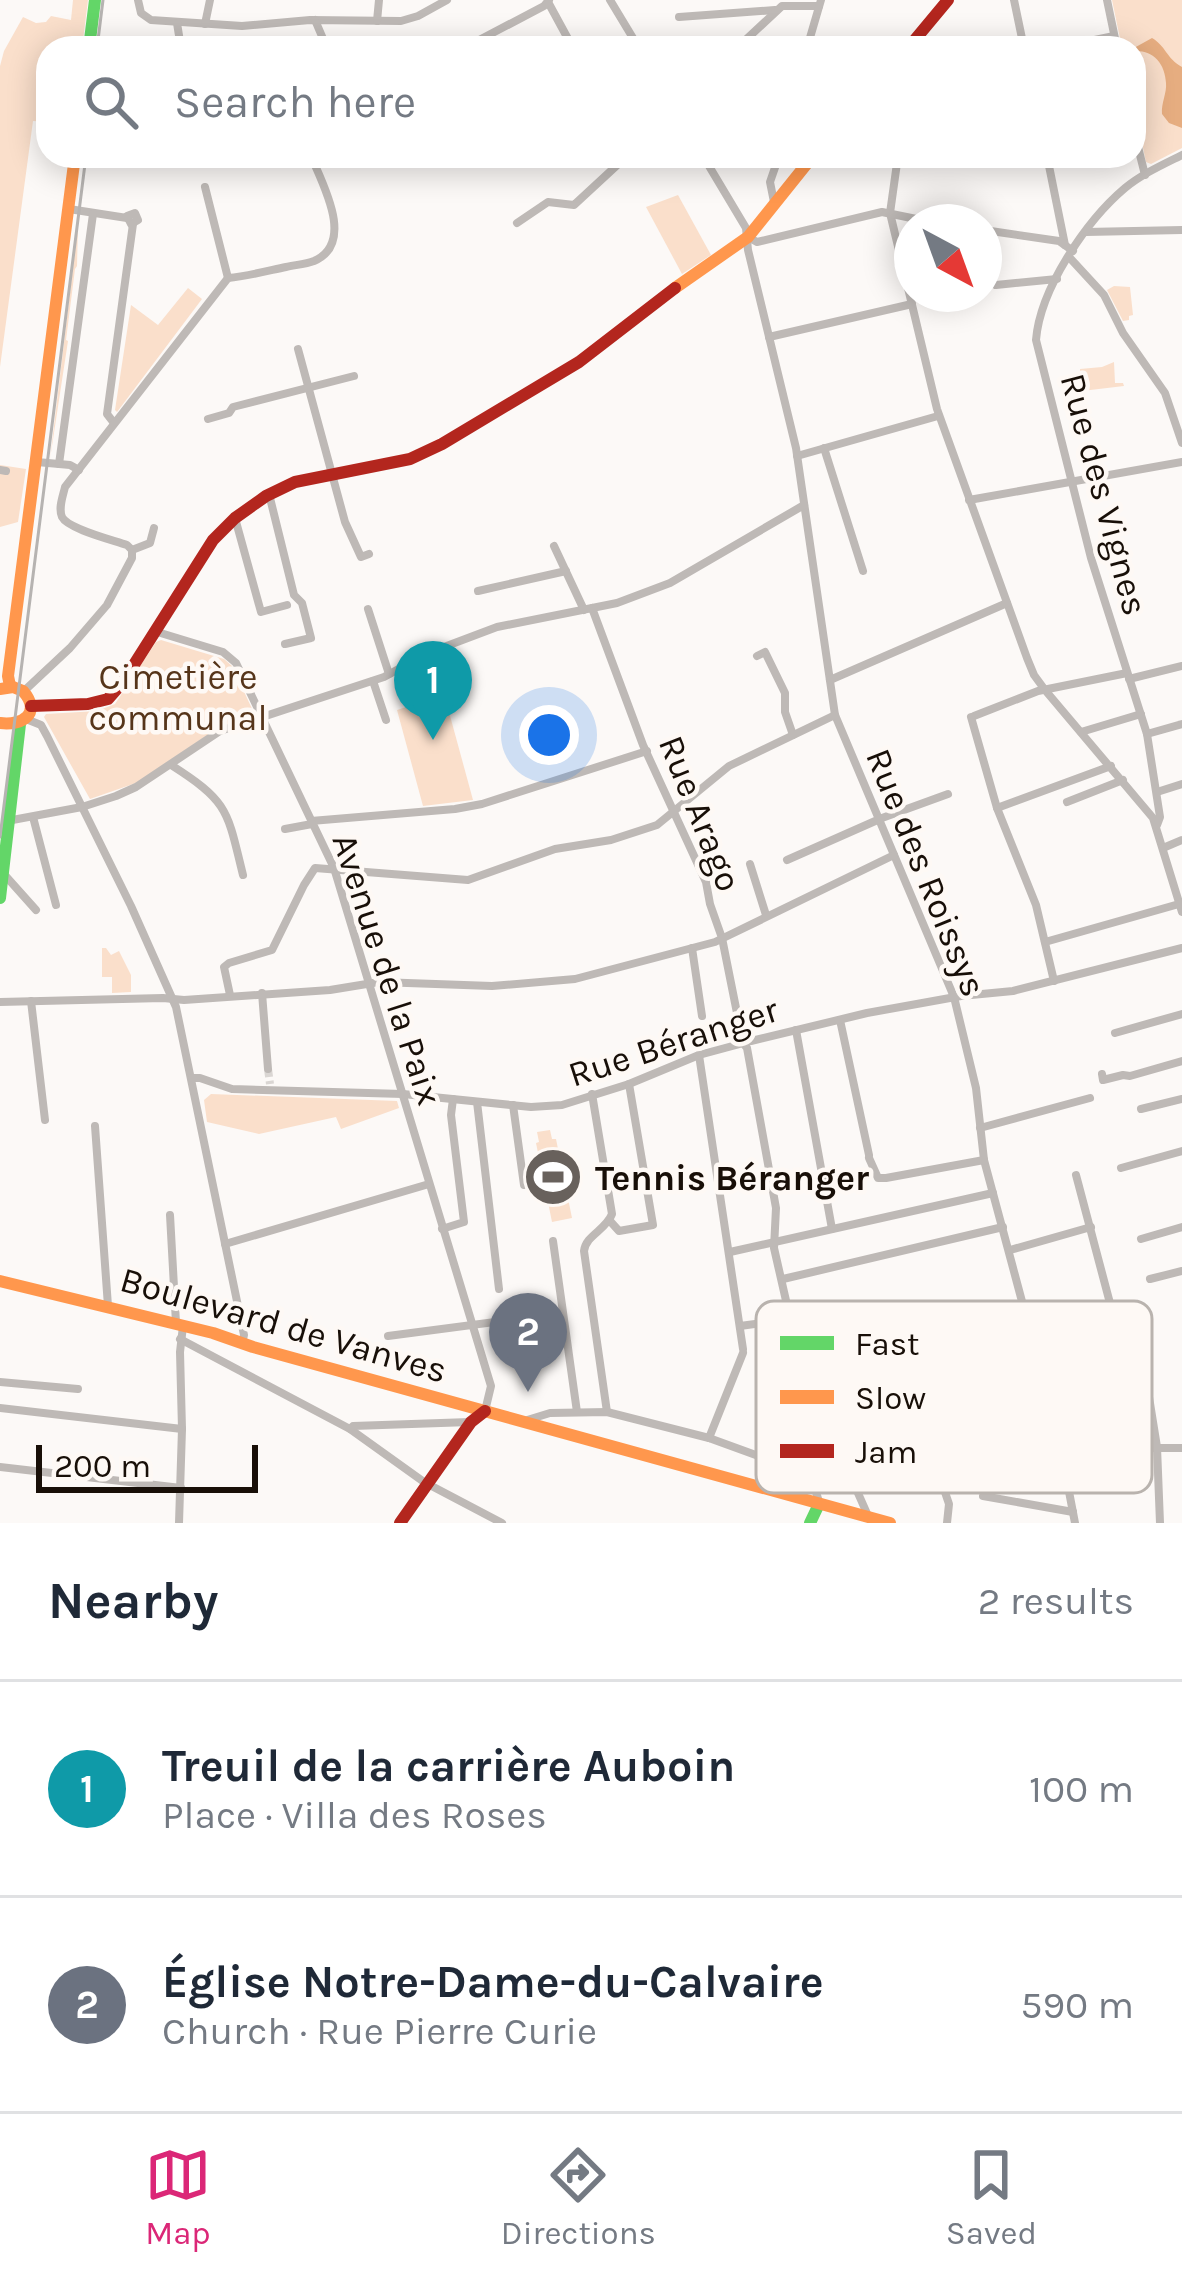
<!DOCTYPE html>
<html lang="en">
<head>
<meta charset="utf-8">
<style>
  body { margin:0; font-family:Karla,sans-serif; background:#f6f6f7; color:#1f2937 }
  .compass { position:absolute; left:894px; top:204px; width:108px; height:108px; border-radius:50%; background:#fff; box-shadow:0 6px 30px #0003; rotate:139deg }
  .scale { position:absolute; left:36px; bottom:30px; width:222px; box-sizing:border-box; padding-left:12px; border:6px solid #180f08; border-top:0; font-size:33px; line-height:42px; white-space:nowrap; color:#180f08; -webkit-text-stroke:9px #fef9f5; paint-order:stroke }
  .you { position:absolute; left:549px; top:735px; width:42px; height:42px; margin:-30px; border:9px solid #fff; border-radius:50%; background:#1a73e8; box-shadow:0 0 0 18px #1a73e833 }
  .badge { display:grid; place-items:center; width:78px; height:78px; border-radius:50%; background:#db2777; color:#fff; font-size:39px; font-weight:700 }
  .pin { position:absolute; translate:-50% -99px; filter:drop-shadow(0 3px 6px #0008) }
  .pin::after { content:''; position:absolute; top:63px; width:42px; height:36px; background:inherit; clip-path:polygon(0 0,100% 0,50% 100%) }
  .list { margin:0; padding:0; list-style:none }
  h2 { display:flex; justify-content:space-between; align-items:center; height:156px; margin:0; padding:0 48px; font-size:51px }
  h2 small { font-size:39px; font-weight:400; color:#747a83 }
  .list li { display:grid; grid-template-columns:78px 1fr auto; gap:36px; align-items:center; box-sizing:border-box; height:216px; padding:0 48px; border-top:3px solid #e0e1e3 }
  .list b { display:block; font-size:45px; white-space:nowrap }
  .list p { margin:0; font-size:39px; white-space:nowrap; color:#747a83 }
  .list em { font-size:39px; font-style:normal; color:#747a83 }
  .icon { flex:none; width:66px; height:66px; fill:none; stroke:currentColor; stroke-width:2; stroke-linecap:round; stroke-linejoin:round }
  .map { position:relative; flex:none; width:1182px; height:1523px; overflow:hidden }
  .search { position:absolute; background:#fff; box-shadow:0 6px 30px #0003; left:36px; right:36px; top:36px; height:132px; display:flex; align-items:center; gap:30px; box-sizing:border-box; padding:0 42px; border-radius:36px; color:#747a83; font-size:45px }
  .sheet { height:588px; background:#fff }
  nav { display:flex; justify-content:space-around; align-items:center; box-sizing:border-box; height:168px; border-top:3px solid #e0e1e3; background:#fff; font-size:33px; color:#747a83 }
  nav a { display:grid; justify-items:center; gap:6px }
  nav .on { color:#db2777 }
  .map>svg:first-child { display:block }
  .green { fill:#fadfcb }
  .water { fill:#e6ad80 }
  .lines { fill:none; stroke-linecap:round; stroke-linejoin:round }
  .street-tunnel { stroke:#dad6d3; stroke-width:8; stroke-dasharray:8 4; stroke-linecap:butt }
  .street { stroke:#beb9b6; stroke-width:8 }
  .fast { stroke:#63d668; stroke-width:12 }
  .slow { stroke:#ff974d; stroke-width:12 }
  .jam { stroke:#b3261e; stroke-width:12 }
  .tram { stroke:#b6b3b1; stroke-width:3 }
  .labels { text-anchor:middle; stroke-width:9; stroke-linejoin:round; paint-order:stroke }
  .street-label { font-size:36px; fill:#180f08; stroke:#fef9f5 }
  .park-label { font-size:36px; fill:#56351a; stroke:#fef9f5 }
  .poi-label { font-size:36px; font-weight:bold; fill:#180f08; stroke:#fef9f5; text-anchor:start }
  .key { fill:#fef9f5; stroke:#b9b3ae; stroke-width:3 }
  .key-label { font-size:33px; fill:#180f08 }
</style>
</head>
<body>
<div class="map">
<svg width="1182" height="1523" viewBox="0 0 1182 1523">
  <rect width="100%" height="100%" fill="#fcf9f7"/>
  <!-- green -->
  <g class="green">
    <polygon points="73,0 88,0 82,48 48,48 48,122 33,121 0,367 0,66 4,51 23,17 36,23 46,22 51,16 71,20"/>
    <polygon points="1112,0 1182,0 1182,148 1151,164 1146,162 1134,104 1134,48 1122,48"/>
    <polygon points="678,195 711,255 682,274 646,207"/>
    <polygon points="78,226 77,266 75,269 66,340 68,341 50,459"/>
    <polygon points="1114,286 1130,287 1133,315 1129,316 1129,320 1123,321 1107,290"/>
    <polygon points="188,288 202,299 117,412 115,410 131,305 158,325"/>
    <polygon points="1114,362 1115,383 1123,383 1124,386 1082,391 1080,369 1102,367"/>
    <polygon points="0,465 26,469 18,522 0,527"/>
    <polygon points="161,640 224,659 232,666 254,713 252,717 218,728 136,783 90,799 44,717 46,714 97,711 115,704 156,642"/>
    <polygon points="412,667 432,718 449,712 473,800 423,806 397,710 412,705 399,674"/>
    <polygon points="102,948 106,948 111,955 119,951 131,975 131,992 112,993 112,977 102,977"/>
    <polygon points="211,1094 397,1101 399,1108 341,1129 336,1117 259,1134 207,1122 204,1100"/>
    <polygon points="550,1130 552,1139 556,1139 572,1218 552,1222 536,1143 539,1142 537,1132"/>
  </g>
  <!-- water -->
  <path class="water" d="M1152 38C1166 46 1166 58 1182 67V128L1169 123 1162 114C1161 103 1167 93 1166 83 1165 63 1153 50 1134 51V48Z"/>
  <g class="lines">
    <!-- street-tunnel -->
    <polyline class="street-tunnel" points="268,1069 270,1084"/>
    <!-- street -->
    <g class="street">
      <polyline points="138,0 141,13 151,20 242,26 310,20 401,21 418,16 447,0"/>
      <polyline points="610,0 639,48"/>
      <polyline points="1014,0 1024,48"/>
      <polyline points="1107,0 1117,48"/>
      <polyline points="548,2 573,48"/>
      <polyline points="679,17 775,10"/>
      <polyline points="315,20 327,48"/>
      <polyline points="377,21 379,0"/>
      <polyline points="177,23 181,48"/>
      <polyline points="205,24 210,0"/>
      <polyline points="464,48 544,6 549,0"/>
      <polyline points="737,48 782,6 819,6"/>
      <polyline points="807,48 821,0"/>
      <polyline points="1056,48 1114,36"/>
      <polyline points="1134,131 1145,175"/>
      <polyline points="703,156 746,228 748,250 796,448 835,715 954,997 976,1088 984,1160 1059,1439 1075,1523"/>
      <polyline points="898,156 890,213 937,409 1027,658 1034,675 1045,690 1153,818 1182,912"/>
      <polyline points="1047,156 1065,245"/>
      <polyline points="205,187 228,278"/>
      <polyline points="774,202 770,182 779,156"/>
      <polyline points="69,209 127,218"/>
      <polygon points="135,213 138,220 131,224 127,216"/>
      <polyline points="517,223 548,202 574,205 627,156"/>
      <polyline points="984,230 1059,241 1073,251"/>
      <polyline points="1086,232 1182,230"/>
      <polyline points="748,237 757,242 882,212 931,222"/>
      <polyline points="1069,257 1104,295 1123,333 1165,393 1182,443"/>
      <polyline points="996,285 1057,279"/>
      <polyline points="769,337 912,304"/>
      <polyline points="298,349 345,522 361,557 369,554"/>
      <polyline points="208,419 229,413 233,407 354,376"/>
      <polyline points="114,423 107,414 133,224"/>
      <polyline points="824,448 863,571"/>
      <polyline points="797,456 938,416"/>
      <polyline points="37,462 70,465 79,470"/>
      <polyline points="59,464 93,214"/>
      <polyline points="0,470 6,471"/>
      <polyline points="269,494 294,595 302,603 311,638 285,644"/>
      <polyline points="969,500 1182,462"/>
      <polyline points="235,518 261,612 287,605"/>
      <polyline points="554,546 584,610"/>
      <path d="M132 550 127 545C113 540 68 529 62 517 58 508 63 496 65 487L228 278C248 276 267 271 286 267 295 265 306 264 314 261 356 243 322 183 311 156"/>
      <polyline points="132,550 150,543 154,528"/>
      <polyline points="478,591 566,571"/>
      <polyline points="592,608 643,745 706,882 710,904 722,938 743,1043 747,1048 776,1208 774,1248 800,1362 869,1518"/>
      <polyline points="368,609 389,674"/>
      <polyline points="154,631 223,652 236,663 334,868 491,1386 485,1411"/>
      <polyline points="757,656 765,652 785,693 785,712 793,735"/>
      <polyline points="1129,679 1182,666"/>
      <polyline points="830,680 1007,603"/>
      <polyline points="373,681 386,720"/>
      <polyline points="24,691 70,648 107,605 132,558 132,550"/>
      <polyline points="974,716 1038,691 1127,673"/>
      <polyline points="971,717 997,808 1036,905 1054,981"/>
      <polyline points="26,719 41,725 47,736 131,906 176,1007 244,1335 242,1344"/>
      <polyline points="1081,732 1141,714"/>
      <polyline points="1147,734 1182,724"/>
      <path d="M171 765C229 802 227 810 243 875"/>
      <polyline points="1157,792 1182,784"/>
      <polyline points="1067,802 1123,780"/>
      <polyline points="997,808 1111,766"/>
      <polyline points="33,817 56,905"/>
      <polyline points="7,821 82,807 116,796 136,787 220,731 384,677 428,653 497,627 617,603 670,583 804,505"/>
      <polyline points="311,821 455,809 482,804 647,751"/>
      <path d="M1157 825 1160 817 1147 734 1091 558 1036 340C1040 289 1086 221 1125 188 1142 174 1162 165 1182 155"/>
      <polyline points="285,829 312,824"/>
      <polyline points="1163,848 1182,840"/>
      <polyline points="787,860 882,818 948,794"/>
      <polyline points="750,864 766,915"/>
      <polyline points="2,872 36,910"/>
      <polyline points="1045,942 1179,904"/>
      <polyline points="692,948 702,1016"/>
      <polyline points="262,993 268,1069"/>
      <polyline points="230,995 224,967 229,963 272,950 304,885 315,868 468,880 555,849 611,840 657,825 729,766 835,715"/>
      <polyline points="31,1001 45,1120"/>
      <polyline points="0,1002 163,998 184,1000 330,990 379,982 492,986 575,979 715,942 894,855"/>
      <polyline points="840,1020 869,1155"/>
      <polyline points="796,1030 832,1229"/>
      <polyline points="1115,1033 1182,1014"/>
      <polyline points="699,1055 743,1349"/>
      <polyline points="1102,1074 1103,1080 1123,1075 1130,1076 1182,1061"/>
      <polyline points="192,1078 200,1078 232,1089 403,1094 531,1107 562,1105 629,1084 699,1055 751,1041 867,1013 961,996 1013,991 1182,948"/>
      <path d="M592 1094 612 1214C606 1230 586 1235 584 1251L607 1412"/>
      <polyline points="477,1102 499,1289"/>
      <polyline points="513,1105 524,1185"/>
      <polyline points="1141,1109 1182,1099"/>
      <polyline points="95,1126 108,1306"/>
      <polyline points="980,1128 1090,1098"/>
      <polyline points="869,1158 878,1178 886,1178 984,1160"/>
      <polyline points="1121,1168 1182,1151"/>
      <polyline points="1076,1175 1115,1322"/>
      <polyline points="170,1215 176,1323"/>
      <polyline points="610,1221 619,1231 653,1225 629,1084"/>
      <polyline points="442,1229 464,1222 451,1115 453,1099"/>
      <polyline points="1141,1239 1182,1227"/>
      <polyline points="553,1241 577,1412"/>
      <polyline points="225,1244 429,1184"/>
      <polyline points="1010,1250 1091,1227"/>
      <polyline points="730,1252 993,1193"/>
      <polyline points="783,1279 1003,1227"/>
      <polyline points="1150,1279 1182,1271"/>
      <polyline points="740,1326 792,1319"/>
      <polyline points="388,1336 533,1317"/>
      <polyline points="180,1339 350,1429 424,1482 502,1523"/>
      <polyline points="1034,1344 1136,1316 1157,1447 1160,1523"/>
      <polyline points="900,1360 949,1504 947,1523"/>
      <polyline points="800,1362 1026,1310"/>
      <polyline points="983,1365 1013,1457 1059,1439"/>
      <polyline points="1089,1368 1094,1392 1087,1403 1099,1457"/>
      <polyline points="965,1370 1037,1352"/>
      <polyline points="0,1382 78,1389"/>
      <polyline points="0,1408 182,1429"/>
      <polyline points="524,1421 550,1413 607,1412 709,1438 783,1465 816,1492 819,1502"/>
      <polyline points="350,1429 353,1426 470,1422"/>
      <polyline points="709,1438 743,1353"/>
      <polyline points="1064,1466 1132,1448 1182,1448"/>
      <polyline points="0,1467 181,1488"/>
      <polyline points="983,1496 1073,1512"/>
      <polyline points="179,1523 182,1429 180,1352 183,1326"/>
    </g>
    <!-- fast -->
    <g class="fast">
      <polyline points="89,48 95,0"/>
      <polyline points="0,898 20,724"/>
      <polyline points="810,1523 819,1504"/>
    </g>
    <!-- slow -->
    <g class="slow">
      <polyline points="675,288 748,237 813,156"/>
      <polyline points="10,686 8,676 75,156"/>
      <path d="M0 689 13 687 23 691C42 713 23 726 0 723"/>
      <polyline points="0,1281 213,1333 253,1347 890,1523"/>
    </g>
    <!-- jam -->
    <g class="jam">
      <polyline points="908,48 948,0"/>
      <polyline points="31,706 88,704 108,699 123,682 213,540 235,518 266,496 295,482 410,459 442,444 579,362 675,288"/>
      <polyline points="400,1523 471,1422 485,1411"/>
    </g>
    <!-- tram -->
    <g class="tram">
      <polyline points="97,48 103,0"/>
      <polyline points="0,837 86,156"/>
    </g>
  </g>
  <!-- icons -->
  <defs>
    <symbol id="stadium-disc" viewBox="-11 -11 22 22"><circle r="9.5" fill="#68615c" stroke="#fef9f5"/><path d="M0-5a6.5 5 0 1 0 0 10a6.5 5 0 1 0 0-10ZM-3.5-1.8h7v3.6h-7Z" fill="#fff"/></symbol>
  </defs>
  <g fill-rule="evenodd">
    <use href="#stadium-disc" x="520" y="1144" width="66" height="66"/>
  </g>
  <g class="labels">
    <!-- street labels -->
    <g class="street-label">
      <text transform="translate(1105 494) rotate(75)" y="13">Rue des Vignes</text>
      <text transform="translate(701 813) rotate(68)" y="13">Rue Arago</text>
      <text transform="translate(927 872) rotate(68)" y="13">Rue des Roissys</text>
      <text transform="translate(388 969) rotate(72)" y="13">Avenue de la Paix</text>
      <text transform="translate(673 1041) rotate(-18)" y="13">Rue Béranger</text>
      <text transform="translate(284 1324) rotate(16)" y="13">Boulevard de Vanves</text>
    </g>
    <!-- park labels -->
    <g class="park-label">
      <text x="178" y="689">Cimetière<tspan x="178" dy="41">communal</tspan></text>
    </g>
    <!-- poi labels -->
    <g class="poi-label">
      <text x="595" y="1190">Tennis Béranger</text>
    </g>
  </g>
  <!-- legend -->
  <rect x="756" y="1301" width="396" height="192" rx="18" class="key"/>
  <rect x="780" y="1336" width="54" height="14" fill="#63d668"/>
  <rect x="780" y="1390" width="54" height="14" fill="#ff974d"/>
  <rect x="780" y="1444" width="54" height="14" fill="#b3261e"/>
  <g class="key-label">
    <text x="855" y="1355">Fast</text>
    <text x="855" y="1409">Slow</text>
    <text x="855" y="1463">Jam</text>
  </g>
</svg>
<svg class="compass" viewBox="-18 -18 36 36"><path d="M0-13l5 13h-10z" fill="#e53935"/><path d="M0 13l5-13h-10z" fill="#747a83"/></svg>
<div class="scale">200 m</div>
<div class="you"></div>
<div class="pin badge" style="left:433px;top:740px;background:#0f9aa8">1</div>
<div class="pin badge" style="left:528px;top:1392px;background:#6b7280">2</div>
<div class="search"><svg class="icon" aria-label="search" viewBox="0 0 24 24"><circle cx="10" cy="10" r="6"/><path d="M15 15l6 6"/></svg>Search here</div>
</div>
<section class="sheet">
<h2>Nearby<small>2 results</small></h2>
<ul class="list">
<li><span class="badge" style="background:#0f9aa8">1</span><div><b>Treuil de la carrière Auboin</b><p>Place · Villa des Roses</p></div><em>100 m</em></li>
<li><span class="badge" style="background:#6b7280">2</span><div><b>Église Notre-Dame-du-Calvaire</b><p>Church · Rue Pierre Curie</p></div><em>590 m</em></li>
</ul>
</section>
<nav>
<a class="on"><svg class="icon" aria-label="map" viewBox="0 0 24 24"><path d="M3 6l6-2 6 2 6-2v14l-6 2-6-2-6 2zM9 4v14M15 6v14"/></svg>Map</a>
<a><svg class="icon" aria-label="directions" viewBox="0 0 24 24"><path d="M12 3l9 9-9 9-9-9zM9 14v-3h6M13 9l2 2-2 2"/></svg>Directions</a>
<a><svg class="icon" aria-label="saved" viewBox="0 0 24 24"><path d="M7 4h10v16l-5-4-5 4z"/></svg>Saved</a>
</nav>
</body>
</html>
